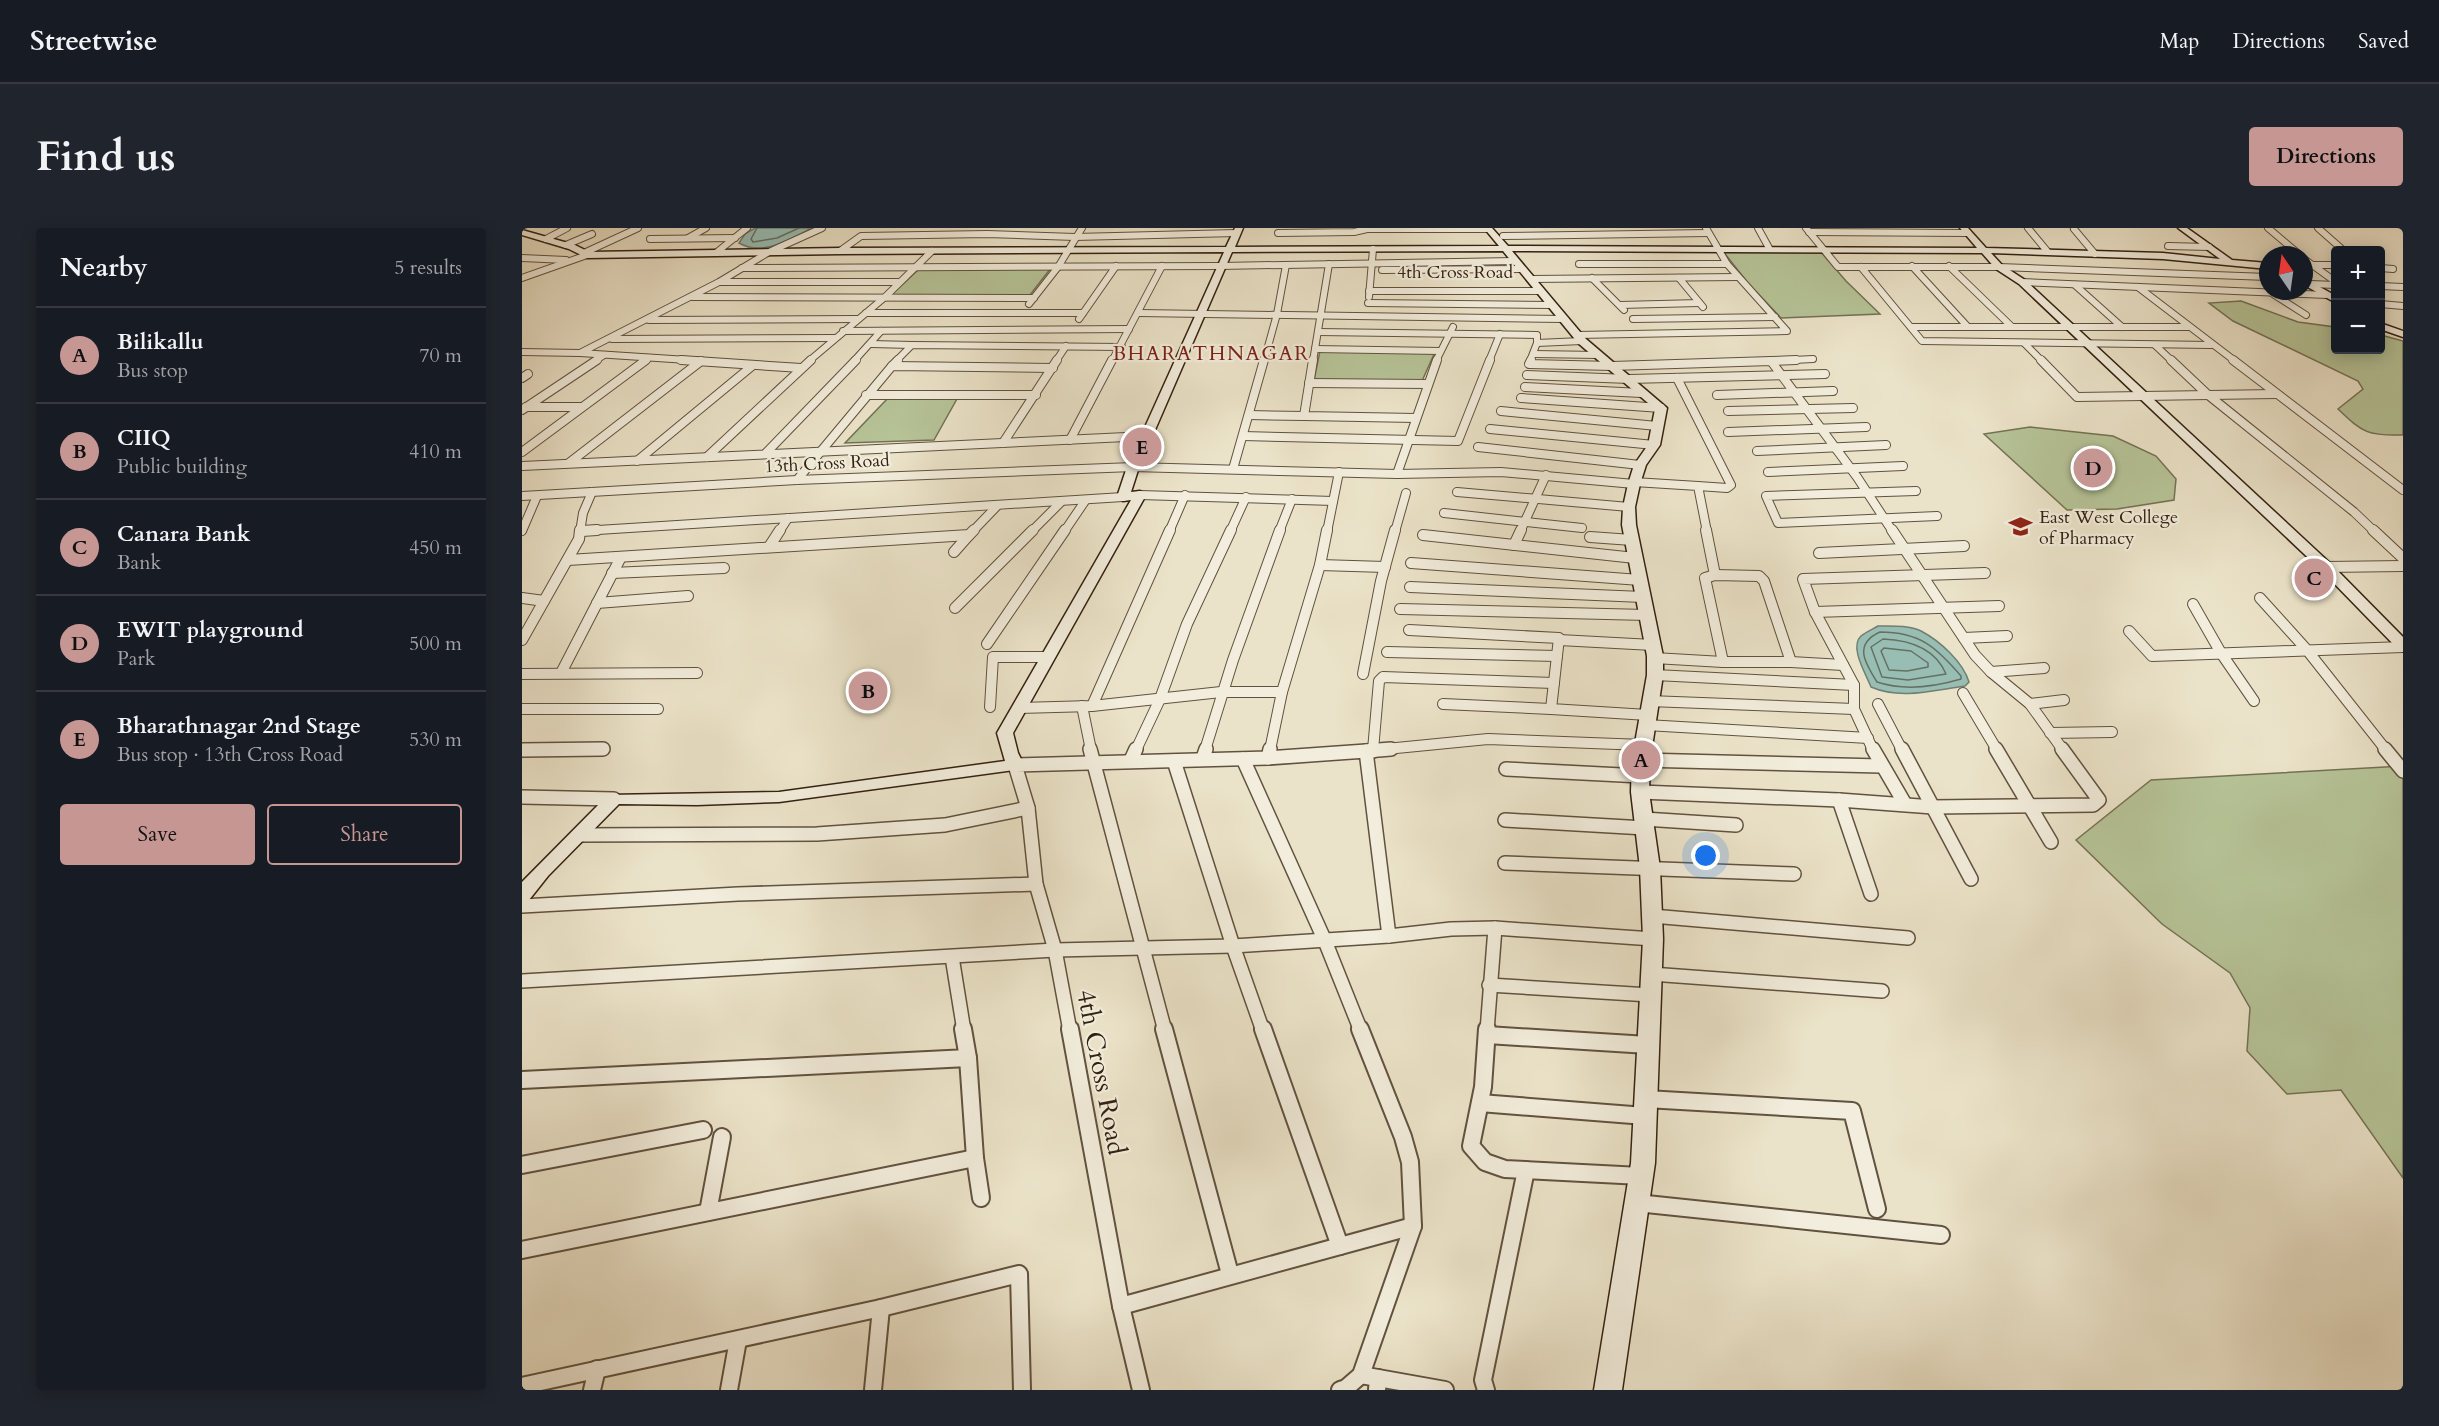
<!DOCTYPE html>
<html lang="en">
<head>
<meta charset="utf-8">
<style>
  body { margin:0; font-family:Cardo,serif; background:#20242c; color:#f1f3f6 }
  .controls { position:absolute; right:18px; top:18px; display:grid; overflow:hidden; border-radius:6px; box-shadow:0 3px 15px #0003 }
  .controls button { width:54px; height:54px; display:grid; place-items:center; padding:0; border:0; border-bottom:2px solid #363941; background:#171b24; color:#f1f3f6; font:30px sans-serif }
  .compass { position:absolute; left:1737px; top:18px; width:54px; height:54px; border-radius:50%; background:#171b24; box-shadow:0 3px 15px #0003; rotate:347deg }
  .you { position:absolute; left:1184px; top:628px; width:21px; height:21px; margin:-15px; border:4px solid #fff; border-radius:50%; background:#1a73e8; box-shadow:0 0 0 9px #1a73e833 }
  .badge { display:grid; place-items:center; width:39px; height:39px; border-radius:50%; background:#c59692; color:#111; font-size:20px; font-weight:700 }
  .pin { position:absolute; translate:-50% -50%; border:3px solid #fff; box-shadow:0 2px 6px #0006 }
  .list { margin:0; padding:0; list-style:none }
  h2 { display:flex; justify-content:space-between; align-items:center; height:78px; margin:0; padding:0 24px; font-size:26px }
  h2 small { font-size:20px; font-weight:400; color:#9ea1a6 }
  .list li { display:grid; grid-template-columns:39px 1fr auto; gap:18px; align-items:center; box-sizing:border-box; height:96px; padding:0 24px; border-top:2px solid #363941 }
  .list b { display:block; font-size:22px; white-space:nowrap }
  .list p { margin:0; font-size:20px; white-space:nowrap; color:#9ea1a6 }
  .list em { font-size:20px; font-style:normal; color:#9ea1a6 }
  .actions { display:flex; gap:12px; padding:18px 24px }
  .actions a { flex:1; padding:14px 0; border:2px solid #c59692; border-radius:6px; text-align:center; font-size:21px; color:#c59692 }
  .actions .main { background:#c59692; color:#111 }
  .map { position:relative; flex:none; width:1881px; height:1162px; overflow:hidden; border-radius:6px }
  header { display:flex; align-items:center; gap:36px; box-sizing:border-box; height:84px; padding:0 30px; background:#171b24; border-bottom:2px solid #363941 }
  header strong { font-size:28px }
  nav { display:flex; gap:33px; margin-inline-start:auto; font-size:21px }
  .intro { display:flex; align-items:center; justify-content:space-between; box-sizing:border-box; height:144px; padding:0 36px }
  h1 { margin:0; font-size:42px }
  .button { padding:15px 27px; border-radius:6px; background:#c59692; color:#111; font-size:21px; font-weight:700 }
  main { display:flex; gap:36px; padding:0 36px }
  aside { flex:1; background:#171b24; border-radius:6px; box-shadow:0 3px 15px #0003 }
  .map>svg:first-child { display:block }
  .green { fill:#b6c498; stroke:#747254; stroke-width:1.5 }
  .water { fill:#98beb4; stroke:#707f73; stroke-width:1.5 }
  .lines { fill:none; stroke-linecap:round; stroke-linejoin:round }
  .shore { stroke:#667062; stroke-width:1.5 }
  .street-far4-casing { stroke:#61523f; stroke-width:8 }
  .street-far3-casing { stroke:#61523f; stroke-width:10 }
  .street-far2-casing { stroke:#61523f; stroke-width:12 }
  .street-far1-casing { stroke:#61523f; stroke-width:16 }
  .street-casing { stroke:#61523f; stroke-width:20 }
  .secondary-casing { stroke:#332111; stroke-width:3 }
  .street-far4 { stroke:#f2eddc; stroke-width:6 }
  .street-far3 { stroke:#f2eddc; stroke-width:8 }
  .street-far2 { stroke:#f2eddc; stroke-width:10 }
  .street-far1 { stroke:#f2eddc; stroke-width:13 }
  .street { stroke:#f2eddc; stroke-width:16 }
  .secondary { fill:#f2eddc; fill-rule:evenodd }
  .labels { text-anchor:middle; stroke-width:4.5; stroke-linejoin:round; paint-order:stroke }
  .far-street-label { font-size:18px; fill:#332111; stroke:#f2eddc }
  .far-poi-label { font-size:18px; fill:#332111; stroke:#f2eddc; text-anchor:start }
  .far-quarter-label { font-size:20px; letter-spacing:1.5px; fill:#7a1f14; stroke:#f2eddc }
  .near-street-label { font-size:26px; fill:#332111; stroke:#f2eddc }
</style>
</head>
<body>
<header>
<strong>Streetwise</strong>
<nav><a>Map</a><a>Directions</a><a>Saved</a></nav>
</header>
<div class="intro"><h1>Find us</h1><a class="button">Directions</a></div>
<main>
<aside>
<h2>Nearby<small>5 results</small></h2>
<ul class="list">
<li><span class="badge">A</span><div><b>Bilikallu</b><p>Bus stop</p></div><em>70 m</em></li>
<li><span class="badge">B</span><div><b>CIIQ</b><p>Public building</p></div><em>410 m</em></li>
<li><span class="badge">C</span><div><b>Canara Bank</b><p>Bank</p></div><em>450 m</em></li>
<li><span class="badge">D</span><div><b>EWIT playground</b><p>Park</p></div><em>500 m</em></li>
<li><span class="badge">E</span><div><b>Bharathnagar 2nd Stage</b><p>Bus stop · 13th Cross Road</p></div><em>530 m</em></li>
</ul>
<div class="actions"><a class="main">Save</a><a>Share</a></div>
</aside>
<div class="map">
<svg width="1881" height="1162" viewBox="0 0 1881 1162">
  <rect width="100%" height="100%" fill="#ebe3c9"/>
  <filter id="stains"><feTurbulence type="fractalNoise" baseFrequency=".00333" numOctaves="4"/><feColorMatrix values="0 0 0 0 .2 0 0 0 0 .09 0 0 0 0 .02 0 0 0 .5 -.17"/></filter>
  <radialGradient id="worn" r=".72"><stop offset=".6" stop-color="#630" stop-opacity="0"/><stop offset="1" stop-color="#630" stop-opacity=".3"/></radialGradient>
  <!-- green -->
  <g class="green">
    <polygon points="1200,22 1298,23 1324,53 1358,86 1259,90 1226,55"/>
    <polygon points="529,40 508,67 368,68 396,42"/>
    <path d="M1719 73 1776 94 1813 99 1814 122H1858L1859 107 1881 113V207C1846 208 1841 205 1816 181L1841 161 1836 153 1711 93 1687 75Z"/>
    <polygon points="798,123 913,124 900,153 792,152"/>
    <polygon points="367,169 436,169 412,212 323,215"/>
    <polygon points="1508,199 1591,208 1634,228 1654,251 1652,272 1595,281 1545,282 1462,206"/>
    <polygon points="1881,538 1881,950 1819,862 1765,866 1725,823 1728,780 1708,745 1640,696 1554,612 1629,552"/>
  </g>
  <!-- water -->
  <g class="water">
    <path d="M233 0H290C268 11 241 29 217 15L223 6Z"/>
    <path d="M1356 398C1369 398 1388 397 1399 403 1418 413 1441 434 1447 454L1443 458C1412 462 1379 472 1349 459 1344 446 1327 419 1339 408 1344 404 1351 401 1356 398Z"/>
  </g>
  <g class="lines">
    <!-- shore -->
    <g class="shore">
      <polyline points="235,0 229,11 231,14 255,10 277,0"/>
      <path d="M1358 404C1398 404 1414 419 1439 448V451C1412 459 1382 463 1355 454 1343 435 1331 416 1358 404Z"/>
      <path d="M1361 411C1387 412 1413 420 1424 446L1386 452 1360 449 1349 419Z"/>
      <polygon points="1362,420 1389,423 1406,435 1406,439 1385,443 1367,442 1359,423"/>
    </g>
    <defs>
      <g id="street-far4">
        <polyline points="1236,0 1247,20"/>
        <polyline points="1284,0 1316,39 1477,39 1746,49"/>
        <polyline points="1506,0 1525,23"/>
        <polyline points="1746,0 1778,27"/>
        <polyline points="1796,0 1821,22"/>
        <polyline points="1552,1 1573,26"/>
        <polyline points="1287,4 1446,5"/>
        <polyline points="756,5 832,4 845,1 967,1"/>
        <polyline points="981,8 1186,5"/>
        <polyline points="166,10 184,0"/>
        <polyline points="24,11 45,0"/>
        <polyline points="128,11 213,10"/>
        <polyline points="44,17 70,6"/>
        <polyline points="1646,18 1687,19"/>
        <polyline points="318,23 339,8 465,6 553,9 714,5"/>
        <polyline points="195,24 225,0"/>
        <polyline points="62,25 116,0"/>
        <polyline points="0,30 44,32"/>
        <polyline points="1782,31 1814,54"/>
        <polyline points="1057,36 1205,36"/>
        <polyline points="1788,37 1814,37"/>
        <polyline points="1390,38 1445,98"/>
        <polyline points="1427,38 1489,98"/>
        <polyline points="1339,39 1400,113 1689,117"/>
        <polyline points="220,40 698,38 992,33"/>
        <polyline points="1858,40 1871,41"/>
        <polyline points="860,42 1000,41"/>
        <polyline points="0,50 65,27"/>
        <polyline points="1070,50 1102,82"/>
        <polyline points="1157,50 1181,79"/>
        <polyline points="1009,51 1216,49"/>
        <polyline points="198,54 376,54"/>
        <polyline points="1500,54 1805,67"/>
        <polyline points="1788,56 1814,57"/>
        <polyline points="1553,57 1600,99"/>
        <polyline points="1858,58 1881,59"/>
        <polyline points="1616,59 1713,133"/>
        <polyline points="847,63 1019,63"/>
        <polyline points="1751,66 1784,87"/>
        <polyline points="171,69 512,70"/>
        <polyline points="847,69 851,21"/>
        <polyline points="846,75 1029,77"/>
        <polyline points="507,76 536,39 560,0"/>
        <polyline points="1858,76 1881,78"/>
        <polyline points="1098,77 1177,75"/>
        <polyline points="344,85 561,85"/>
        <polyline points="617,85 1041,91"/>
        <polyline points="557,91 594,38"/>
        <polyline points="1111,91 1253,89"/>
        <polyline points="127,92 335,91"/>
        <polyline points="1389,99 1666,99"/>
        <polyline points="321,103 607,101"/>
        <polyline points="796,104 1015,107 1015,115 1008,133"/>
        <polyline points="1055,107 1265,103 1205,36 1184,0"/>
        <polyline points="90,111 313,110"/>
        <polyline points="1015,115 1060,113"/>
        <polyline points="349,116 390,117"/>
        <polyline points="1503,116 1520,133"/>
        <polyline points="1633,117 1650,133"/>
        <polyline points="793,121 918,123"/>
        <polyline points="0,124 58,125"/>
        <polyline points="1012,126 1076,127"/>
        <polyline points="73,133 82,127"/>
        <polyline points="122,133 126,130"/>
        <polyline points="181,133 58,125 197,54 247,24 300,0"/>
        <polyline points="287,133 363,69 410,23"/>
        <polyline points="332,133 359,103"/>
        <polyline points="374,133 390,117 600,119"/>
        <polyline points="534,133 544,118"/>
        <polyline points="590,133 640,38"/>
        <polyline points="742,133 755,86 764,37"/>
        <polyline points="791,133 807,36"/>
        <polyline points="914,133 931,99"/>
        <polyline points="967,133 978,106"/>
        <polyline points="1239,133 1249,133"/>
        <polyline points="1249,133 1291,131"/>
      </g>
      <g id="street-far3">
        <polyline points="159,132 279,140"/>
        <polyline points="791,132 782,188 894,190"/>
        <polyline points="1009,132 1007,136 1090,138 1249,133 1335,249 1371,304"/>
        <polyline points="1519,132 1555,169 1754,166"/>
        <polyline points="1649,132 1685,166 1832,284 1853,304"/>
        <polyline points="1711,132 1881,262"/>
        <polyline points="1249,133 1274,132"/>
        <polyline points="370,138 376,132"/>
        <polyline points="1005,147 1107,151 1303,146"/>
        <polyline points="0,150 6,146"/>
        <polyline points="1155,150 1209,257 1205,260 1176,258"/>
        <polyline points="787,155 906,156"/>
        <polyline points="1003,159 1119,165"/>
        <polyline points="344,167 514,167"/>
        <polyline points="1195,167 1311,163"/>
        <polyline points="999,170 1139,180"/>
        <polyline points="4,179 58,179"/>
        <polyline points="0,182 75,132"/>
        <polyline points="979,183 1135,198"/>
        <polyline points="1206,183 1331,180"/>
        <polyline points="727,187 782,188"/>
        <polyline points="968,201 1132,217"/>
        <polyline points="1206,204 1344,199"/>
        <polyline points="721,208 936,213 968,132"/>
        <polyline points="548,212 590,132"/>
        <polyline points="481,215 535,132"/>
        <polyline points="956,219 1118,237"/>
        <polyline points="1235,223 1364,217"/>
        <polyline points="0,224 124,132"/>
        <polyline points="243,226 334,132"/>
        <polyline points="185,229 289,132"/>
        <polyline points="115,233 230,138"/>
        <polyline points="47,235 179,133"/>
        <polyline points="0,238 625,208"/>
        <polyline points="711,241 742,132"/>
        <polyline points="1246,244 1381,238"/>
        <polyline points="875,246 915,132"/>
        <polyline points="275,252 370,138 531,140"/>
        <polyline points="1112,254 1176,258 1185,304"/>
        <polyline points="1394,263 1244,268 1256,295 1415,288"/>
        <polyline points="935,264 1107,279"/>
        <polyline points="618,267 811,273"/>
        <polyline points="0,268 275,252 611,239 875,246 979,244 1112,256"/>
        <polyline points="922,285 1060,300"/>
        <polyline points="0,303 15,268"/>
        <polyline points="60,303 601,269"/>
        <polyline points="58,304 61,285 70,264"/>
        <polyline points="257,304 266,290"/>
        <polyline points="450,304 475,278"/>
        <polyline points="509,304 539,274"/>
        <polyline points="542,304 563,273"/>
        <polyline points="647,304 663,267"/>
        <polyline points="708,304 724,269"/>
        <polyline points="757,304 770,271"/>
        <polyline points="805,304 817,244"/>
        <polyline points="873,304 884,265"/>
        <polyline points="998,304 1024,247"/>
      </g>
      <g id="street-far2">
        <polyline points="1184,302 1193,347"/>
        <polyline points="1370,302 1453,427 1469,444 1508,476 1541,522"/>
        <polyline points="1851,302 1881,330"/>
        <polyline points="60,303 75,302"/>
        <polyline points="901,307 1113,330"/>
        <polyline points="1068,309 1110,312"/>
        <polyline points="992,317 999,302"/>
        <polyline points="247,319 258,302"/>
        <polyline points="432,324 447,307"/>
        <polyline points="1297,325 1442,318"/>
        <polyline points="46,332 447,307 452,302"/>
        <polyline points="889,335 1118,352"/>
        <polyline points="798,337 863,339"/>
        <polyline points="1804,339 1881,338"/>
        <polyline points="90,345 202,340"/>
        <polygon points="1193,347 1237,348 1242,353 1269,434 1201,434 1183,350"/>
        <polyline points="888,359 1121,369"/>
        <polyline points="0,370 22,373"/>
        <polyline points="1738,370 1785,422 1864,522"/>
        <polyline points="75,375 166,368"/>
        <polyline points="1671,376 1699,425 1732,473"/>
        <polyline points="433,380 511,302"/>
        <polyline points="878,381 1125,387"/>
        <polyline points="1293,384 1477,378"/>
        <polyline points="887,402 1037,410 1029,481 1126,487"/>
        <polyline points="1607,403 1630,428 1881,419"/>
        <polyline points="1442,410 1485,408"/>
        <polyline points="0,412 57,311 58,302"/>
        <polyline points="1037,412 1131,417"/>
        <polyline points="465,416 543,302"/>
        <polyline points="865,424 1035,428"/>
        <polyline points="1132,430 1201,434"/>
        <polyline points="1269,434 1321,437"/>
        <polyline points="1469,444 1522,440"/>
        <polyline points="39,445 99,329"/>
        <polyline points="0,446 175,445"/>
        <polyline points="841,446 859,353 873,302"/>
        <polyline points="1133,447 1332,457"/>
        <polyline points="1441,465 1475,522"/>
        <polyline points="1127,473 1332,481"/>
        <polyline points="921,476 1029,481"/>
        <polyline points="1356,476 1380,522"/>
        <polyline points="1508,476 1542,472"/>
        <polyline points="560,478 569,522"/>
        <polyline points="570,478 648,302"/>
        <polyline points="468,479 471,429 527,429"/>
        <polyline points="497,480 570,478 699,464 760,464"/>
        <polyline points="0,481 136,481"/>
        <polyline points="1124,497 1346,510"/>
        <polyline points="1528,505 1590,504"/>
        <polyline points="0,522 81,521"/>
        <polyline points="614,522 638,471 665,396 709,302"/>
        <polyline points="683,522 711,432 758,302"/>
        <polyline points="748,522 760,464 798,337 805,302"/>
        <polyline points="851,522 857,453 861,449 1032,455"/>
        <polyline points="854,522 966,511 1122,517"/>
        <polyline points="1351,522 1332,481 1332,457 1293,384 1281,351 1463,345"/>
      </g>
      <g id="street-far1">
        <polyline points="568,521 643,803"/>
        <polyline points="1351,521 1383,576"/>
        <polyline points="1380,521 1449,651"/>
        <polyline points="1474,521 1529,614"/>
        <polyline points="1863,521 1881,543"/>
        <polyline points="0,522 81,521"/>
        <polyline points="844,523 869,521"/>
        <polyline points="851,523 851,521"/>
        <polyline points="681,530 684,521"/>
        <polyline points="746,530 844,523 867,708"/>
        <polyline points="721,531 803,713 839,803"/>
        <polyline points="609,532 614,521"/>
        <polyline points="1119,532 1359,538"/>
        <polyline points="652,533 711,718 741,803"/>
        <polyline points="984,541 1119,548"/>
        <polyline points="1118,564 1317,572 1411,579 1571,577 1577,572 1540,521"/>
        <polyline points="0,569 92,571"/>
        <polyline points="1317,572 1349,666"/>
        <polyline points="1122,591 1214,597"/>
        <polyline points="983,592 1123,600"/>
        <polyline points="56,607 295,606 423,597 506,580"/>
        <polyline points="983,635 1272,646"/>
        <polyline points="0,678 216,666 514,656"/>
        <polyline points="1130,688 1386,710"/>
        <polyline points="430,729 442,803"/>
        <polyline points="1129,746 1360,763"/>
        <polyline points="0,753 533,722 711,718 867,708 929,701 973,700 1131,711"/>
        <polyline points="967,757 1128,767"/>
        <polyline points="548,803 533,722 514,656 506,580 493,537 746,530 748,521"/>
        <polyline points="965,803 973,700"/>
      </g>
      <g id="street">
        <polyline points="548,801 599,1078 619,1162"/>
        <polyline points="642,801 708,1046"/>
        <polyline points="741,801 818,1018"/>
        <polyline points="965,801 961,859 949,918 963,934 983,941 1119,948"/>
        <polyline points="965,807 1126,817"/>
        <polyline points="446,830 453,930 459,970"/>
        <polyline points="0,852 446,830 441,801"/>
        <polyline points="1124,871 1330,883 1355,981"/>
        <polyline points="958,875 1123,888"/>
        <polyline points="0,937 181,902"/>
        <polyline points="1115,975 1419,1007"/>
        <polyline points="186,984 200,909"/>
        <polyline points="0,1022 453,930"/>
        <polyline points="599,1078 891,998"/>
        <polyline points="839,1147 923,1162"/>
        <polyline points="0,1158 359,1080 497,1046 500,1162"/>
        <polyline points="70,1162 75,1141"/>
        <polyline points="207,1162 216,1112"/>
        <polyline points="351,1162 359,1080"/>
        <polyline points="818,1162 824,1160 839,1147 891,998 888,934 881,909 838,801"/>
        <polyline points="855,1162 856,1150"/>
        <polyline points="964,1162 961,1152 1004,942"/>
      </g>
      <g id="secondary">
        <polygon points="713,0 721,0 713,19 977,18 962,0 970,0 986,18 1455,20 1438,0 1446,0 1464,20 1641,25 1698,31 1656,0 1665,0 1710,32 1746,35 1746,41 1641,31 1469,25 1480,37 1503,52 1809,336 1881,409 1881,423 1876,421 1799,342 1497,56 1474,41 1460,25 990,23 1064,111 1145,180 1138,217 1124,237 1118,256 1113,279 1114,297 1141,428 1141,447 1128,532 1127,564 1138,640 1141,711 1133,935 1100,1162 1072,1162 1109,935 1121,711 1118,640 1109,564 1110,532 1125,447 1125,428 1100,297 1101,279 1106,256 1112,237 1126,217 1133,181 1056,115 981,23 710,24 617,239 609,264 618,263 624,267 491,505 496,525 502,537 499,541 257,574 175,577 97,576 26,648 7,672 0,673 0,654 86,567 257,564 483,533 475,505 609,272 601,273 595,269 605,239 702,24 318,26 65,30 47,21 0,7 0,2 53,17 67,24 318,20 704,19"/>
        <polygon points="1782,50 1814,68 1814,75 1782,57"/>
        <polygon points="1858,95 1881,103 1881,109 1858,101"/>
      </g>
    </defs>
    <!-- street-far4 casing -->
    <use href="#street-far4" class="street-far4-casing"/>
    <!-- street-far3 casing -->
    <use href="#street-far3" class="street-far3-casing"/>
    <!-- street-far2 casing -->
    <use href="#street-far2" class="street-far2-casing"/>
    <!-- street-far1 casing -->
    <use href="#street-far1" class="street-far1-casing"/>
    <!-- street casing -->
    <use href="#street" class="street-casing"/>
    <!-- secondary casing -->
    <use href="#secondary" class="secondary-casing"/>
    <!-- street-far4 -->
    <use href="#street-far4" class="street-far4"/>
    <!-- street-far3 -->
    <use href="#street-far3" class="street-far3"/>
    <!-- street-far2 -->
    <use href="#street-far2" class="street-far2"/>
    <!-- street-far1 -->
    <use href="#street-far1" class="street-far1"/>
    <!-- street -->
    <use href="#street" class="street"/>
    <!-- secondary -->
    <use href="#secondary" class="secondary"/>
  </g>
  <!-- icons -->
  <defs>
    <symbol id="university-bare" viewBox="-9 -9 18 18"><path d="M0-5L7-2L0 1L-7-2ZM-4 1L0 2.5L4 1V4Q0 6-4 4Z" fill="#8f2418" stroke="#f2eddc" stroke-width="2.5" paint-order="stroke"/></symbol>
  </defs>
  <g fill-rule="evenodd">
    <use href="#university-bare" x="1482" y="282" width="33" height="33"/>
  </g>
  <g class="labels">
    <!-- far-street labels -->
    <g class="far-street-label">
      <text x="933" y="50">4th Cross Road</text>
      <text transform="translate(305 235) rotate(-3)" y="6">13th Cross Road</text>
    </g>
    <!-- far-poi labels -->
    <g class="far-poi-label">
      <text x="1517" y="295">East West College<tspan x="1517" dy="21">of Pharmacy</tspan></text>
    </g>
    <!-- far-quarter labels -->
    <g class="far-quarter-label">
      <text x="689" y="132">BHARATHNAGAR</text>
    </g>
    <!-- near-street labels -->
    <g class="near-street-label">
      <text transform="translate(580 844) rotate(79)" y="9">4th Cross Road</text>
    </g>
  </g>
  <rect width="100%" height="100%" filter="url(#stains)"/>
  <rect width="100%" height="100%" fill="url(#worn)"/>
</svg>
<div class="controls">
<button>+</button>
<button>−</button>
</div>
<svg class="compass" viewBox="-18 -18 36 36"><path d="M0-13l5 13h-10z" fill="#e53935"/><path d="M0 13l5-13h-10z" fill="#9ea1a6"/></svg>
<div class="you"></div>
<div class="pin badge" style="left:1119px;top:532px">A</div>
<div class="pin badge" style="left:346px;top:463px">B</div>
<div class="pin badge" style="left:1792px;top:350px">C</div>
<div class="pin badge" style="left:1571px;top:240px">D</div>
<div class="pin badge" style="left:620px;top:219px">E</div>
</div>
</main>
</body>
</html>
